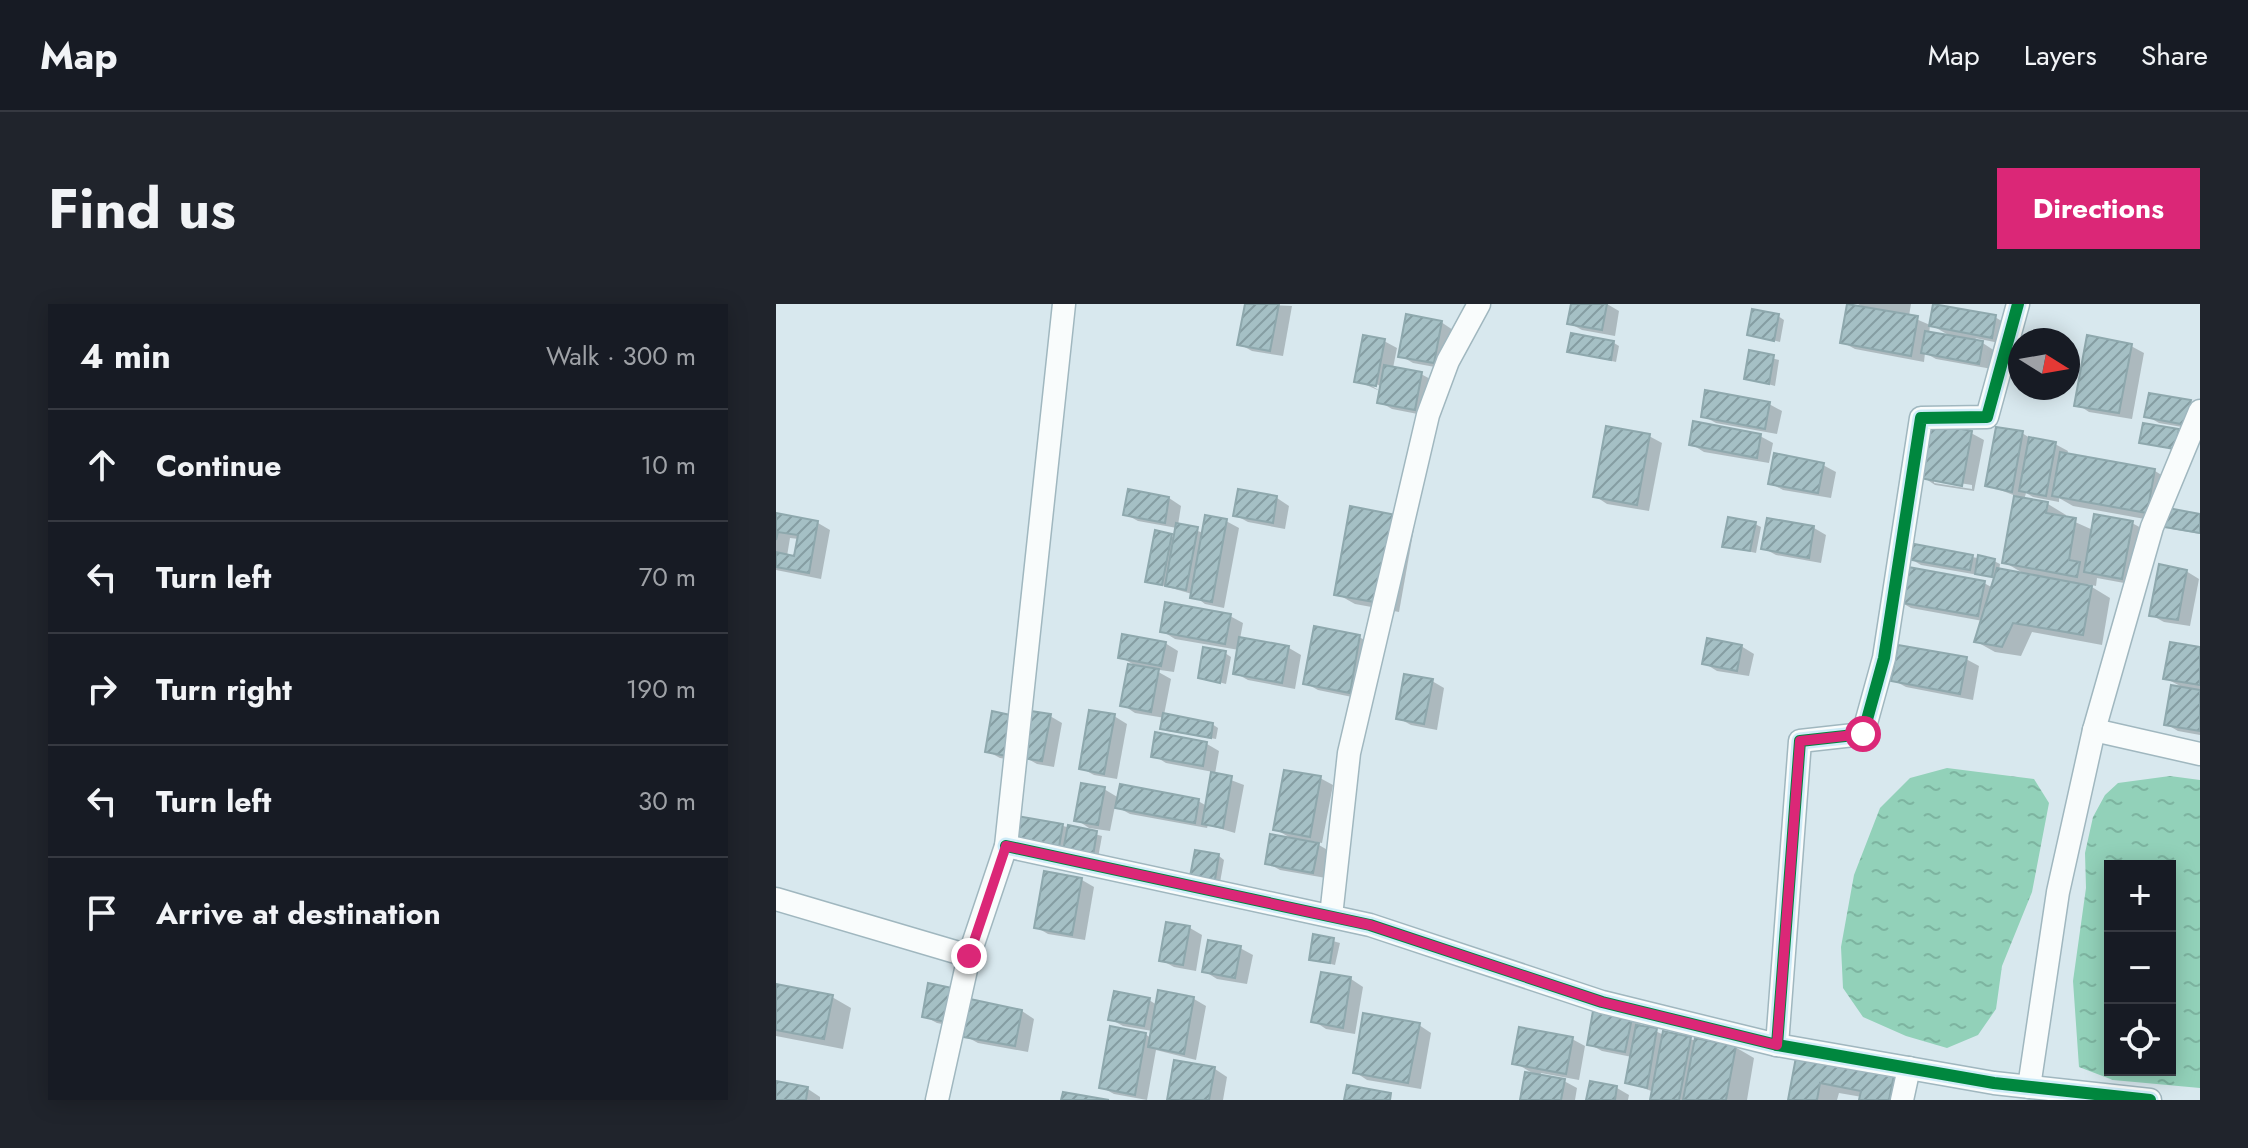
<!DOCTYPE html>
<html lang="en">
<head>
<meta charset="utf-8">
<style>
  body { margin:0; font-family:Jost,sans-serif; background:#20242c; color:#f1f3f6 }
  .controls { position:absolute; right:24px; bottom:24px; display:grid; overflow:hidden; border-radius:0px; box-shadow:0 4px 20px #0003 }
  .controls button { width:72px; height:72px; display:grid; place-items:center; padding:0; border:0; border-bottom:2px solid #363941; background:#171b24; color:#f1f3f6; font:40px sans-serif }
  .compass { position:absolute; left:1232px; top:24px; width:72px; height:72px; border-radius:50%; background:#171b24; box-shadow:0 4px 20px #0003; rotate:101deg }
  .stop { position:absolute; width:24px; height:24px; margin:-18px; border:6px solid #db2777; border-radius:50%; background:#fff }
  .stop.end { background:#db2777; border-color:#fff; box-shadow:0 2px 8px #0008 }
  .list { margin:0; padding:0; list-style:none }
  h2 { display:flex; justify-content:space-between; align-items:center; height:104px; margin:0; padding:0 32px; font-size:34px }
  h2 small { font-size:26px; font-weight:400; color:#9ea1a6 }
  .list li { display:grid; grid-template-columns:52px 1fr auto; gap:24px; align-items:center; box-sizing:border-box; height:112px; padding:0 32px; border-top:2px solid #363941 }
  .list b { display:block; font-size:30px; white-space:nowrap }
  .list em { font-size:26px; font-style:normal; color:#9ea1a6 }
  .icon { flex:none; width:44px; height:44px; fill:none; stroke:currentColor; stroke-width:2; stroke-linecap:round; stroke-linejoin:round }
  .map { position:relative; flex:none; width:1424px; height:796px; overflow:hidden; border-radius:0px }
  header { display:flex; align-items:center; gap:48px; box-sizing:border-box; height:112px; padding:0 40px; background:#171b24; border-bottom:2px solid #363941 }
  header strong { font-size:38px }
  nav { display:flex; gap:44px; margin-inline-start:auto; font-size:28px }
  .intro { display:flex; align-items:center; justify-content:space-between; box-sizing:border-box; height:192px; padding:0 48px }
  h1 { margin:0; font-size:56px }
  .button { padding:20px 36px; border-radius:0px; background:#db2777; color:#fff; font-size:28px; font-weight:700 }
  main { display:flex; gap:48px; padding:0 48px }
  aside { flex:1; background:#171b24; border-radius:0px; box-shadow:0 4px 20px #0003 }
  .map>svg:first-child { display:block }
  .water { fill:url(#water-ripples); fill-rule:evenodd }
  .shadow { fill:#0003; fill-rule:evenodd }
  .building { fill:url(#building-hatch); stroke:#8ea8ad; stroke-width:2 }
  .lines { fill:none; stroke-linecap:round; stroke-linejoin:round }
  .minor-casing { stroke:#a0b7bf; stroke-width:25 }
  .minor { stroke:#f9fcfc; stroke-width:22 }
  .cycleway-casing { stroke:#ceecf8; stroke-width:17 }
  .cycleway { stroke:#00873e; stroke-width:12 }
  .route { stroke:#db2777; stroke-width:10 }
</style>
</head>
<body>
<header>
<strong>Map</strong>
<nav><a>Map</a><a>Layers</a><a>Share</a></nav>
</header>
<div class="intro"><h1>Find us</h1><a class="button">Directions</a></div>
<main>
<aside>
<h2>4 min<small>Walk · 300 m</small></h2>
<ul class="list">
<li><svg class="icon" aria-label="ahead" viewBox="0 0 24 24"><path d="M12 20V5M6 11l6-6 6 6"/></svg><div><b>Continue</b></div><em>10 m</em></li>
<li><svg class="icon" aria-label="left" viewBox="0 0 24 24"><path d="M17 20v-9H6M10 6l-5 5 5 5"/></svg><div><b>Turn left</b></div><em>70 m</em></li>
<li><svg class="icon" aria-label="right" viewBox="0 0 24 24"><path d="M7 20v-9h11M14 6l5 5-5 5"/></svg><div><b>Turn right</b></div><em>190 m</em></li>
<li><svg class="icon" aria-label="left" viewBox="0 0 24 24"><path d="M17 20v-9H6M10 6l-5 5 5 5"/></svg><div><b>Turn left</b></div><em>30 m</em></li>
<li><svg class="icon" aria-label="arrive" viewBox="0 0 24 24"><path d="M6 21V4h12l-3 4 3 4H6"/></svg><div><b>Arrive at destination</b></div></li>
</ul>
</aside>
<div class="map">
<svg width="1424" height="796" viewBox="0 0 1424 796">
  <defs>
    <pattern id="water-ripples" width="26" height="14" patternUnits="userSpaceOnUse" patternTransform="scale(2)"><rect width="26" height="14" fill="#92d1b9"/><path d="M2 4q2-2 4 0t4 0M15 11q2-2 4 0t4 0" fill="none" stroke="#7db4a0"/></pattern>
    <pattern id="building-hatch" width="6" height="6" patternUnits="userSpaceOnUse" patternTransform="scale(2)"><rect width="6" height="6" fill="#a5c0c5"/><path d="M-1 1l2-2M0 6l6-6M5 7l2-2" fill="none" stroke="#859da2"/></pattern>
  </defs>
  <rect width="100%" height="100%" fill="#d8e8ee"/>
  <!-- water -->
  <g class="water">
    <polygon points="1171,464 1258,475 1273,499 1256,588 1226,662 1220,705 1202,731 1171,744 1130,732 1087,713 1067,684 1065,643 1078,571 1104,504 1134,474"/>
    <path d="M1394 472 1424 476V784L1337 776 1303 763 1297 677 1310 584 1309 549 1317 513 1329 491 1342 479ZM1334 562H1394V766H1334Z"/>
  </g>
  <!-- shadow -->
  <g class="shadow">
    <polygon points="471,0 516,2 507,52 476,47 463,40"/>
    <polygon points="797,0 831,0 843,7 839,32 806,26 793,19"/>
    <polygon points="1082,0 1135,0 1133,12 1154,21 1153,30 1176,33 1155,21 1219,13 1232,21 1228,40 1199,34 1219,47 1216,65 1160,55 1149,49 1148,58 1079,45 1066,38 1088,4"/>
    <polygon points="1002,12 1008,16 1004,38 973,30"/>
    <polygon points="665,18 677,26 670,65 637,59 625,52"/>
    <polygon points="608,37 621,44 617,64 645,70 658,77 652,112 616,105 604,98 606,83 593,76 591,79 604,87 581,77"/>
    <polygon points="838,39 843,42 840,58 794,47"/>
    <polygon points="1355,42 1368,49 1356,115 1313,108 1301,100"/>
    <polygon points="975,49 1003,56 999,82 970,74"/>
    <polygon points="1414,98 1424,104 1423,126 1383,119 1371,112"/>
    <polygon points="993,100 1006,107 1001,130 940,119 927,112"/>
    <path d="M1195 129 1208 136 1198 187 1159 181 1147 173ZM1158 175 1196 181V185L1158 179Z"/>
    <polygon points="1246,129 1259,137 1279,140 1292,147 1291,151 1379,167 1397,178 1392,206 1424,212 1424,230 1396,225 1391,219 1297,202 1283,194 1283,198 1257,193 1250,189 1248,196 1272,200 1290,211 1290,214 1317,226 1356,219 1369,226 1359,281 1321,274 1320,282 1311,280 1334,294 1326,341 1256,328 1245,352 1219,348 1201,338 1207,317 1135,304 1123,297 1208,279 1217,284 1220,274 1145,261 1133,254 1196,253 1218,257 1224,260 1223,267 1252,272 1228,258 1240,192 1211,181"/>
    <polygon points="873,132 886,139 873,207 831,200 819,192"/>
    <polygon points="984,132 997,139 993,159 928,148 915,140"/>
    <polygon points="1047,161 1060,168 1055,194 1007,186 994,179"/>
    <polygon points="393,194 405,202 402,221 428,229 450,217 463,224 448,304 429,300 416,290 371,277 395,232 399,234 401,224 362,217 349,210"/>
    <polygon points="501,194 513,202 509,225 472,218 459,211"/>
    <path d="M0 211 42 219 54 226 45 275 0 266ZM14 234 23 235 19 254 11 252Z"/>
    <polygon points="619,213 638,224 623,308 579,300 561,290"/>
    <polygon points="993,216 1038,224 1050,231 1045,259 1000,251 987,244"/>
    <polygon points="979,220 985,223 980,249 948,242"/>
    <polygon points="1410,267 1423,275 1414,322 1388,318 1375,311"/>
    <polygon points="454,312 467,319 464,335 513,344 525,351 519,385 472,376 459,369 463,346 399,335 386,327"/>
    <polygon points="583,333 596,340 586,395 542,386 529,379"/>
    <polygon points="389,339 402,347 398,368 377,365 395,375 388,411 436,420 442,424 440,435 392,427 387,424 389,414 359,409 347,401 362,363 344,353"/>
    <polygon points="965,342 978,350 973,372 941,367 928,359"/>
    <polygon points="1424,345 1424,431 1402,427 1390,420 1408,384 1389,374"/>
    <polygon points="449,349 455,353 450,380 424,373"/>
    <polygon points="1190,355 1203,362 1197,396 1130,383 1117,376"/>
    <polygon points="656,377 668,384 661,426 635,421 622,414"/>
    <polygon points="274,412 286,419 278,463 261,460 245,451 244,457 224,454 211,447 238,414"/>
    <polygon points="338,412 351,420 341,475 318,471 305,464"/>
    <polygon points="381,430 431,440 443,447 439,470 468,481 459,529 432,521 431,524 354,510 339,502 334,527 313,524 301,516 328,485 343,494 422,497 431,502 437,468 390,459 377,451"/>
    <polygon points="544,474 557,481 546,539 536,537 555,548 550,574 504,566 491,559 518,536 499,525"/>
    <polygon points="287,522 326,532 322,554 252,541"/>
    <polygon points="443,552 448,556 443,584 421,580"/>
    <polygon points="306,576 318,583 309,636 272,630 260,623"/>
    <polygon points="392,620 414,624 426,631 420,667 398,663 385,656"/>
    <polygon points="539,632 564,639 559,661 535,655"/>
    <polygon points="464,644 477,651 471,680 441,675 428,667"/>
    <polygon points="546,670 575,675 587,683 579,730 550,725 538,717"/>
    <polygon points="0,682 56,693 75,704 67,745 0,732"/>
    <polygon points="383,689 418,695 430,702 420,756 380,746 371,796 338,790 325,783 369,730 375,734 376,727 347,722 334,715 373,696 381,701"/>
    <polygon points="192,697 246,707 258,715 252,748 202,739 189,732 191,725 161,719 148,712"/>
    <polygon points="855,716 888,731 959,743 978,754 971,796 876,796 878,788 851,778 856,753 826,747 813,740"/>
    <polygon points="643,721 655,729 645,785 591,776 579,768"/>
    <polygon points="796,735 809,742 803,776 765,769 764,773 788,777 801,784 799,796 746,796 760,771 739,759"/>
    <polygon points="1022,756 1117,773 1136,784 1133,796 1085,796 1086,793 1063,789 1061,796 1014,796"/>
    <polygon points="400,759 439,765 451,773 447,796 393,796"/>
    <polygon points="0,779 32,785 44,793 44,796 0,796"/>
    <polygon points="841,784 853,791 852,796 813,796"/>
  </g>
  <!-- building -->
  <g class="building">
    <polygon points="469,0 503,0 494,47 461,41"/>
    <polygon points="795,0 831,0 826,26 791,20"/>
    <polygon points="1071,0 1142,12 1135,52 1064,39"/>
    <polygon points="1157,0 1220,11 1216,34 1153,22"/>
    <polygon points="976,5 1003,10 998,37 971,31"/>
    <polygon points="630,10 666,17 658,59 622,53"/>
    <polygon points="1149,27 1207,37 1203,60 1145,49"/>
    <polygon points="795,29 838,37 835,56 791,48"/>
    <polygon points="587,31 609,35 600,82 578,78"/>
    <polygon points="1311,31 1356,40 1343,109 1298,102"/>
    <polygon points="973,46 998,51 993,80 968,75"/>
    <polygon points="608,61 646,68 639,106 601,99"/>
    <polygon points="929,86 994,98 989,125 925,113"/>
    <polygon points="1373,89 1415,96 1410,121 1368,113"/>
    <polygon points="917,117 985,130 981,154 913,141"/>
    <polygon points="1155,119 1196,127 1186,182 1144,174"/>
    <polygon points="1367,119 1403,125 1399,145 1363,139"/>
    <polygon points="830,122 874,130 861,201 817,193"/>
    <polygon points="1220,123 1247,127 1236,188 1209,182"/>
    <polygon points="1253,133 1280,138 1270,192 1243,187"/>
    <polygon points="1284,148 1379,165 1371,209 1276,192"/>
    <polygon points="998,149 1048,159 1042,189 992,180"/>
    <polygon points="352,185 393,193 389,219 347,211"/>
    <polygon points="462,185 501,192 497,219 457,212"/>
    <polygon points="1238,192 1272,198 1270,209 1300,214 1293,256 1304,258 1301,273 1226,259"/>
    <polygon points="574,202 620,211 604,299 558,291"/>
    <polygon points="1392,204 1424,210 1424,229 1388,223"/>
    <polygon points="0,209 42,217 33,269 0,263 0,248 18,252 22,231 2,228 0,236"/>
    <polygon points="1318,210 1357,217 1346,275 1308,268"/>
    <polygon points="429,211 451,215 436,298 414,294"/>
    <polygon points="952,213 980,218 974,247 946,243"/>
    <polygon points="991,214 1038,222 1033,254 985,245"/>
    <polygon points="400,219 422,223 410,286 389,282"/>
    <polygon points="379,226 396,230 386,281 369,278"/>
    <polygon points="1133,239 1197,251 1194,266 1130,255"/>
    <polygon points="1202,251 1219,255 1216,273 1199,270"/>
    <polygon points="1383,260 1411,266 1402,316 1373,312"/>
    <polygon points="1127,262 1209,277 1202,312 1121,298"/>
    <polygon points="1221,264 1316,282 1307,331 1237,319 1226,343 1198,338"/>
    <polygon points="389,298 455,310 449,340 384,328"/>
    <polygon points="538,322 584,331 574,389 527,380"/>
    <polygon points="346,330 390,338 385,362 342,354"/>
    <polygon points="463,333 513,342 506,379 457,370"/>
    <polygon points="931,334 966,341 961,367 926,360"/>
    <polygon points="1394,338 1424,343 1424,381 1387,375"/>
    <polygon points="1122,341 1191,353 1184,390 1115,377"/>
    <polygon points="427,343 450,347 444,379 422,374"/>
    <polygon points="352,360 383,365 375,408 344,402"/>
    <polygon points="628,370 657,375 648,420 620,415"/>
    <polygon points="1395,381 1424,386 1424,427 1388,421"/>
    <polygon points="313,406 339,410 328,470 303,465"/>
    <polygon points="216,407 239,412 231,452 209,448"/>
    <polygon points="255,407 275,410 266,457 246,454"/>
    <polygon points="387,409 437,419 435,434 384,425"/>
    <polygon points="379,428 431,438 427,462 375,453"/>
    <polygon points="508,466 545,472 534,533 497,526"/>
    <polygon points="435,468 456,472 447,524 426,520"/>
    <polygon points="305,479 329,483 322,521 298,517"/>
    <polygon points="344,480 423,495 419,519 339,504"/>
    <polygon points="241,512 287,520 283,543 237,535"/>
    <polygon points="292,521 321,527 317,552 287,547"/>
    <polygon points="494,530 543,539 537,569 489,560"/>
    <polygon points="419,546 443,550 438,582 413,578"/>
    <polygon points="268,567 306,574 296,631 258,624"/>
    <polygon points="390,618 414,622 407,661 383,657"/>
    <polygon points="537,630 558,634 554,659 533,656"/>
    <polygon points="432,636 465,642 459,674 426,668"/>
    <polygon points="545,668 575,673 567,724 535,718"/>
    <polygon points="152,679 181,685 175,719 146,713"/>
    <polygon points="0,680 57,691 48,735 0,726"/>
    <polygon points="382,686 418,693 408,750 372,743"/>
    <polygon points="338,687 374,694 368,722 332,716"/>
    <polygon points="194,695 246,706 239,742 187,733"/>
    <polygon points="817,707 856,714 849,748 811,741"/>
    <polygon points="587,709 644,719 632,779 577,769"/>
    <polygon points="860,721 881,724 871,784 849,779"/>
    <polygon points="334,722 370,729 359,791 323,784"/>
    <polygon points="743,723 797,733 790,770 736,760"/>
    <polygon points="887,727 915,733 903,796 874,796"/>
    <polygon points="919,734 960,742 950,796 907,796"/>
    <polygon points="1020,753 1118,771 1113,796 1083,796 1085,787 1044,779 1041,796 1012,796"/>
    <polygon points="398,756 439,763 433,796 391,796"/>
    <polygon points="749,768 789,775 785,796 744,796"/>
    <polygon points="0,777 32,783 30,796 0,796"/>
    <polygon points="814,777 841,782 839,796 810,796"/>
    <polygon points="571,781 615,789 614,796 568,796"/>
    <polygon points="287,788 333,796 285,796"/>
  </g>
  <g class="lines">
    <defs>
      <g id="minor">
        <polyline points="1318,426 1424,450"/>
        <polyline points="230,542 594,621 826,698 1001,741 1218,779 1374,796"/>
        <polyline points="0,595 193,652"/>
        <polyline points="555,612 573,449 652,111 672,57 703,0"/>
        <polyline points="1001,741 1024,437 1087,430 1108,354 1145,114 1211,113 1242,0"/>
        <polyline points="1253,783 1282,588 1318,426 1376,223 1424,107"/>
        <polyline points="161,796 193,652 230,542 288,0"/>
        <polyline points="1126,796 1133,764"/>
      </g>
    </defs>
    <!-- minor casing -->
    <use href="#minor" class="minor-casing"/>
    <!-- minor -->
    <use href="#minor" class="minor"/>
    <defs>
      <g id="cycleway">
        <polyline points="230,542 594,621 826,698 1001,741 1218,779 1374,796"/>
        <polyline points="1001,741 1024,437 1087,430 1108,354 1145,114 1211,113 1242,0"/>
      </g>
    </defs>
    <!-- cycleway casing -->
    <use href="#cycleway" class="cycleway-casing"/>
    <!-- cycleway -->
    <use href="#cycleway" class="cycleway"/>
  </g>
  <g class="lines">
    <!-- route -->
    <polyline class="route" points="193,652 230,542 594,621 826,698 1001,741 1024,437 1087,430"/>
  </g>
</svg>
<div class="controls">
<button>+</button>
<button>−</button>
<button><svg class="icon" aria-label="locate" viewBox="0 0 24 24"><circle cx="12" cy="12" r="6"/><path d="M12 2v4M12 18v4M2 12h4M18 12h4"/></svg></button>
</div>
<svg class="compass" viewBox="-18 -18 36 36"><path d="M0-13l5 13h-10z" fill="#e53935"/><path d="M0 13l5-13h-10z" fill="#9ea1a6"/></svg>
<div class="stop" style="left:1087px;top:430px"></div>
<div class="stop end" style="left:193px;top:652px"></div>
</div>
</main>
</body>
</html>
